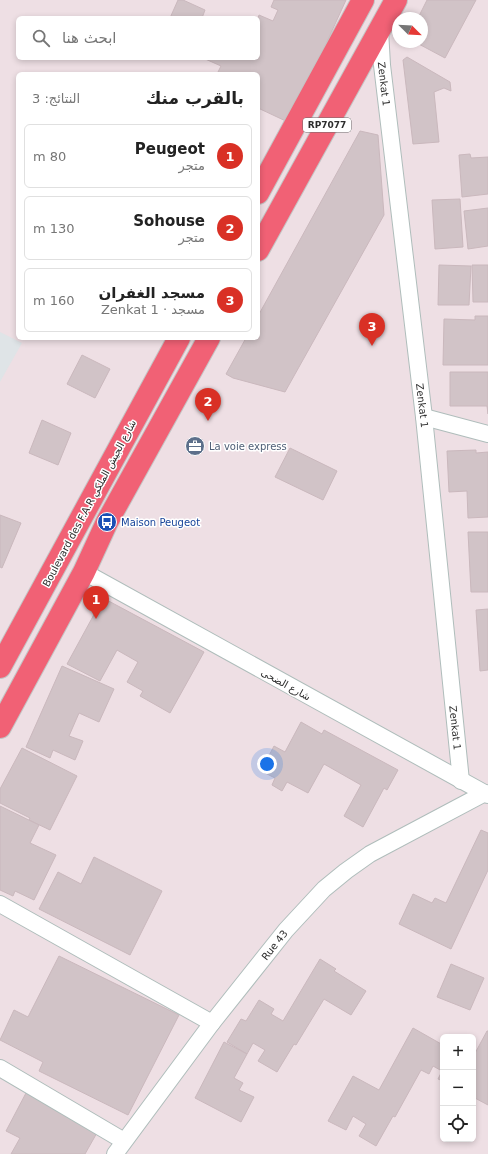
<!DOCTYPE html>
<html lang="ar">
<head>
<meta charset="utf-8">
<style>
  body { margin:0; font-family:"DejaVu Sans","Noto Sans Arabic",sans-serif; background:#f6f6f6; color:#222; direction:rtl }
  .controls { position:absolute; right:12px; bottom:12px; display:grid; overflow:hidden; border-radius:6px; box-shadow:0 2px 6px #0003 }
  .controls button { width:36px; height:36px; display:grid; place-items:center; padding:0; border:0; border-bottom:1px solid #e0e0e0; background:#fff; color:#222; font:20px sans-serif }
  .compass { position:absolute; left:392px; top:12px; width:36px; height:36px; border-radius:50%; background:#fff; box-shadow:0 2px 6px #0003; rotate:114deg }
  .you { position:absolute; left:267px; top:764px; width:14px; height:14px; margin:-10px; border:3px solid #fff; border-radius:50%; background:#1a73e8; box-shadow:0 0 0 6px #1a73e833 }
  .badge { display:grid; place-items:center; width:26px; height:26px; border-radius:50%; background:#d93025; color:#fff; font-size:13px; font-weight:700 }
  .pin { position:absolute; translate:-50% -33px; filter:drop-shadow(0 1px 2px #0008) }
  .pin::after { content:''; position:absolute; top:21px; width:14px; height:12px; background:inherit; clip-path:polygon(0 0,100% 0,50% 100%) }
  .list { margin:0; padding:0; list-style:none }
  h2 { display:flex; justify-content:space-between; align-items:center; height:52px; margin:0; padding:0 16px; font-size:17px }
  h2 small { font-size:13px; font-weight:400; color:#767676 }
  .list li { display:grid; grid-template-columns:26px 1fr auto; gap:12px; align-items:center; box-sizing:border-box; height:64px; margin:0 8px 8px; padding:0 8px; border:1px solid #e0e0e0; border-radius:6px }
  .list b { display:block; font-size:15px; white-space:nowrap }
  .list p { margin:0; font-size:13px; white-space:nowrap; color:#767676 }
  .list em { font-size:13px; font-style:normal; color:#767676 }
  .icon { flex:none; width:22px; height:22px; fill:none; stroke:currentColor; stroke-width:2; stroke-linecap:round; stroke-linejoin:round }
  .map { position:relative; flex:none; width:488px; height:1154px; overflow:hidden; direction:ltr }
  .search { position:absolute; background:#fff; box-shadow:0 2px 6px #0003; left:16px; top:16px; width:244px; height:44px; display:flex; align-items:center; gap:10px; box-sizing:border-box; padding:0 14px; border-radius:6px; color:#767676; font-size:15px }
  .panel { position:absolute; background:#fff; box-shadow:0 2px 6px #0003; left:16px; top:72px; width:244px; height:268px; border-radius:6px; direction:rtl }
  .map>svg:first-child { display:block }
  .industrial { fill:#dfe4e7 }
  .building { fill:#d1c3c7; stroke:#cab8bd }
  .lines { fill:none; stroke-linecap:round; stroke-linejoin:round }
  .street-casing { stroke:#afbdbb; stroke-width:18 }
  .primary-casing { stroke:#c4c4c4; stroke-width:24 }
  .street { stroke:#fff; stroke-width:16 }
  .primary { stroke:#f16175; stroke-width:22 }
  .labels { text-anchor:middle; stroke-width:3; stroke-linejoin:round; paint-order:stroke }
  .shield { fill:#fff; stroke:#6c6c6c; stroke-width:1 }
  .shield-label { font-size:9px; font-weight:bold; fill:#2d2d2d }
  .street-label { font-size:10px; fill:#2d2d2d; stroke:#fff }
  .service-label { font-size:10px; fill:#4e5e75; stroke:#fff; text-anchor:start }
  .transit-label { font-size:10px; fill:#164399; stroke:#fff; text-anchor:start }
</style>
</head>
<body>
<div class="map">
<svg width="488" height="1154" viewBox="0 0 488 1154">
  <rect width="100%" height="100%" fill="#eedfe4"/>
  <!-- industrial -->
  <polygon class="industrial" points="0,332 22,343 0,382"/>
  <!-- building -->
  <g class="building">
    <polygon points="178,0 183,0 205,10 202,18 170,18"/>
    <polygon points="274,0 346,0 290,123 258,108 258,74 217,74 221,66 203,58 258,58 258,18 259,15 273,21 278,10 271,7"/>
    <polygon points="427,0 476,0 445,58 415,42 422,42 422,18 418,18"/>
    <polygon points="407,57 450,82 451,91 444,88 434,92 439,142 413,144 403,60"/>
    <polygon points="360,131 378,135 384,215 285,392 233,378 226,374 246,338 258,338 258,316"/>
    <polygon points="470,154 471,158 488,157 488,194 462,197 459,155"/>
    <polygon points="460,199 463,247 435,249 432,200"/>
    <polygon points="488,208 488,246 468,249 464,211"/>
    <polygon points="439,265 471,266 469,305 438,305"/>
    <polygon points="472,265 488,265 488,302 473,302"/>
    <polygon points="475,316 488,316 488,365 443,365 444,319 475,320"/>
    <polygon points="82,355 110,369 95,398 67,384"/>
    <polygon points="450,372 488,372 488,414 487,406 450,406"/>
    <polygon points="42,420 71,433 58,465 29,453"/>
    <polygon points="290,448 337,471 323,500 275,477"/>
    <polygon points="476,450 476,453 488,452 488,517 468,518 467,491 449,492 447,451"/>
    <polygon points="0,515 21,523 2,568 0,567"/>
    <polygon points="468,532 488,532 488,592 471,592"/>
    <polygon points="103,598 204,652 170,713 140,696 143,691 127,682 138,662 117,650 100,681 67,664"/>
    <polygon points="488,609 488,670 480,671 476,610"/>
    <polygon points="62,666 114,689 99,722 79,713 69,736 83,741 75,760 53,750 50,758 26,747"/>
    <polygon points="301,722 322,734 324,730 398,770 387,790 384,788 363,827 344,816 361,785 324,764 308,793 287,782 282,791 272,785 275,778 261,771 274,746 285,752"/>
    <polygon points="22,748 77,776 50,830 29,820 30,818 0,803 0,789"/>
    <polygon points="0,806 39,825 30,843 56,855 34,900 15,891 13,896 0,890"/>
    <polygon points="481,830 488,833 488,870 451,949 399,924 413,894 432,903 435,898 446,903"/>
    <polygon points="94,857 162,891 130,955 39,909 58,872 81,884"/>
    <polygon points="59,956 179,1015 128,1115 39,1071 43,1062 0,1040 14,1010 28,1017"/>
    <polygon points="320,959 336,969 334,971 366,991 351,1015 324,999 296,1045 294,1044 277,1072 258,1061 265,1050 253,1043 247,1054 227,1042 241,1019 246,1021 259,1000 274,1009 271,1014 283,1021"/>
    <polygon points="451,964 484,978 470,1010 437,997"/>
    <polygon points="413,1028 443,1045 443,1081 438,1079 442,1071 433,1066 429,1074 421,1070 395,1117 393,1116 376,1146 359,1136 366,1124 353,1116 346,1130 328,1121 353,1076 379,1090"/>
    <polygon points="487,1031 488,1031 488,1105 473,1097 473,1057"/>
    <polygon points="224,1042 247,1054 234,1078 243,1083 239,1090 254,1097 241,1122 195,1098"/>
    <polygon points="26,1093 98,1131 85,1154 11,1154 20,1138 6,1131"/>
  </g>
  <g class="lines">
    <defs>
      <g id="street">
        <path id="s1" d="M380 30 382 65 424 417 461 781"/>
        <polyline points="424,417 488,434"/>
        <polyline points="84,572 488,795"/>
        <polyline points="0,904 212,1023"/>
        <polyline points="0,1068 124,1141"/>
        <path id="s2" d="M115 1154 212 1023 286 930 324 889 346 871 370 854 485 793"/>
      </g>
      <g id="primary">
        <polyline points="258,193 363,0"/>
        <polyline points="258,250 396,0"/>
        <polyline points="0,667 179,338"/>
        <polyline points="0,727 84,572 107,522 209,338"/>
      </g>
    </defs>
    <!-- street casing -->
    <use href="#street" class="street-casing"/>
    <!-- primary casing -->
    <use href="#primary" class="primary-casing"/>
    <!-- street -->
    <use href="#street" class="street"/>
    <!-- primary -->
    <use href="#primary" class="primary"/>
  </g>
  <!-- icons -->
  <defs>
    <symbol id="office-disc" viewBox="-11 -11 22 22"><circle r="9.5" fill="#5c6f8a" stroke="#fff"/><path d="M-6-3h4V-5.5h4V-3h4V5H-6ZM-1-4.5V-3h2v-1.5ZM-6 0V1H6V0Z" fill="#fff"/></symbol>
    <symbol id="bus-disc" viewBox="-11 -11 22 22"><circle r="9.5" fill="#1a4fb4" stroke="#fff"/><path d="M-5-6H5V4H4V6H2V4H-2V6H-4V4H-5ZM-3.5-4V0h7V-4ZM-3.5 1.2v1.5H-2V1.2ZM2 1.2v1.5H3.5V1.2Z" fill="#fff"/></symbol>
  </defs>
  <g fill-rule="evenodd">
    <use href="#office-disc" x="184" y="435" width="22" height="22"/>
    <use href="#bus-disc" x="96" y="511" width="22" height="22"/>
  </g>
  <g class="labels">
    <!-- shield labels -->
    <rect class="shield" x="303" y="118" width="48" height="14" rx="3"/>
    <g class="shield-label">
      <text x="327" y="128">RP7077</text>
    </g>
    <!-- street labels -->
    <g class="street-label">
      <text dy="4" stroke="none"><textPath href="#s1" startOffset="54">Zenkat 1</textPath></text>
      <text dy="4" stroke="none"><textPath href="#s1" startOffset="378">Zenkat 1</textPath></text>
      <text transform="translate(89 503) rotate(-62)" y="4">Boulevard des F.A.R شارع الجيش الملكي</text>
      <text transform="translate(286 684) rotate(29)" y="4">شارع الضحى</text>
      <text dy="4" stroke="none"><textPath href="#s1" startOffset="702">Zenkat 1</textPath></text>
      <text dy="4" stroke="none"><textPath href="#s2" startOffset="263">Rue 43</textPath></text>
    </g>
    <!-- service labels -->
    <g class="service-label">
      <text x="209" y="450">La voie express</text>
    </g>
    <!-- transit labels -->
    <g class="transit-label">
      <text x="121" y="526">Maison Peugeot</text>
    </g>
  </g>
</svg>
<div class="controls">
<button>+</button>
<button>−</button>
<button><svg class="icon" aria-label="locate" viewBox="0 0 24 24"><circle cx="12" cy="12" r="6"/><path d="M12 2v4M12 18v4M2 12h4M18 12h4"/></svg></button>
</div>
<svg class="compass" viewBox="-18 -18 36 36"><path d="M0-13l5 13h-10z" fill="#e53935"/><path d="M0 13l5-13h-10z" fill="#767676"/></svg>
<div class="you"></div>
<div class="pin badge" style="left:96px;top:619px">1</div>
<div class="pin badge" style="left:208px;top:421px">2</div>
<div class="pin badge" style="left:372px;top:346px">3</div>
<div class="search"><svg class="icon" aria-label="search" viewBox="0 0 24 24"><circle cx="10" cy="10" r="6"/><path d="M15 15l6 6"/></svg>ابحث هنا</div>
<section class="panel">
<h2>بالقرب منك<small>النتائج: 3</small></h2>
<ul class="list">
<li><span class="badge">1</span><div><b>Peugeot</b><p>متجر</p></div><em>80 m</em></li>
<li><span class="badge">2</span><div><b>Sohouse</b><p>متجر</p></div><em>130 m</em></li>
<li><span class="badge">3</span><div><b>مسجد الغفران</b><p>مسجد · Zenkat 1</p></div><em>160 m</em></li>
</ul>
</section>
</div>
</body>
</html>
